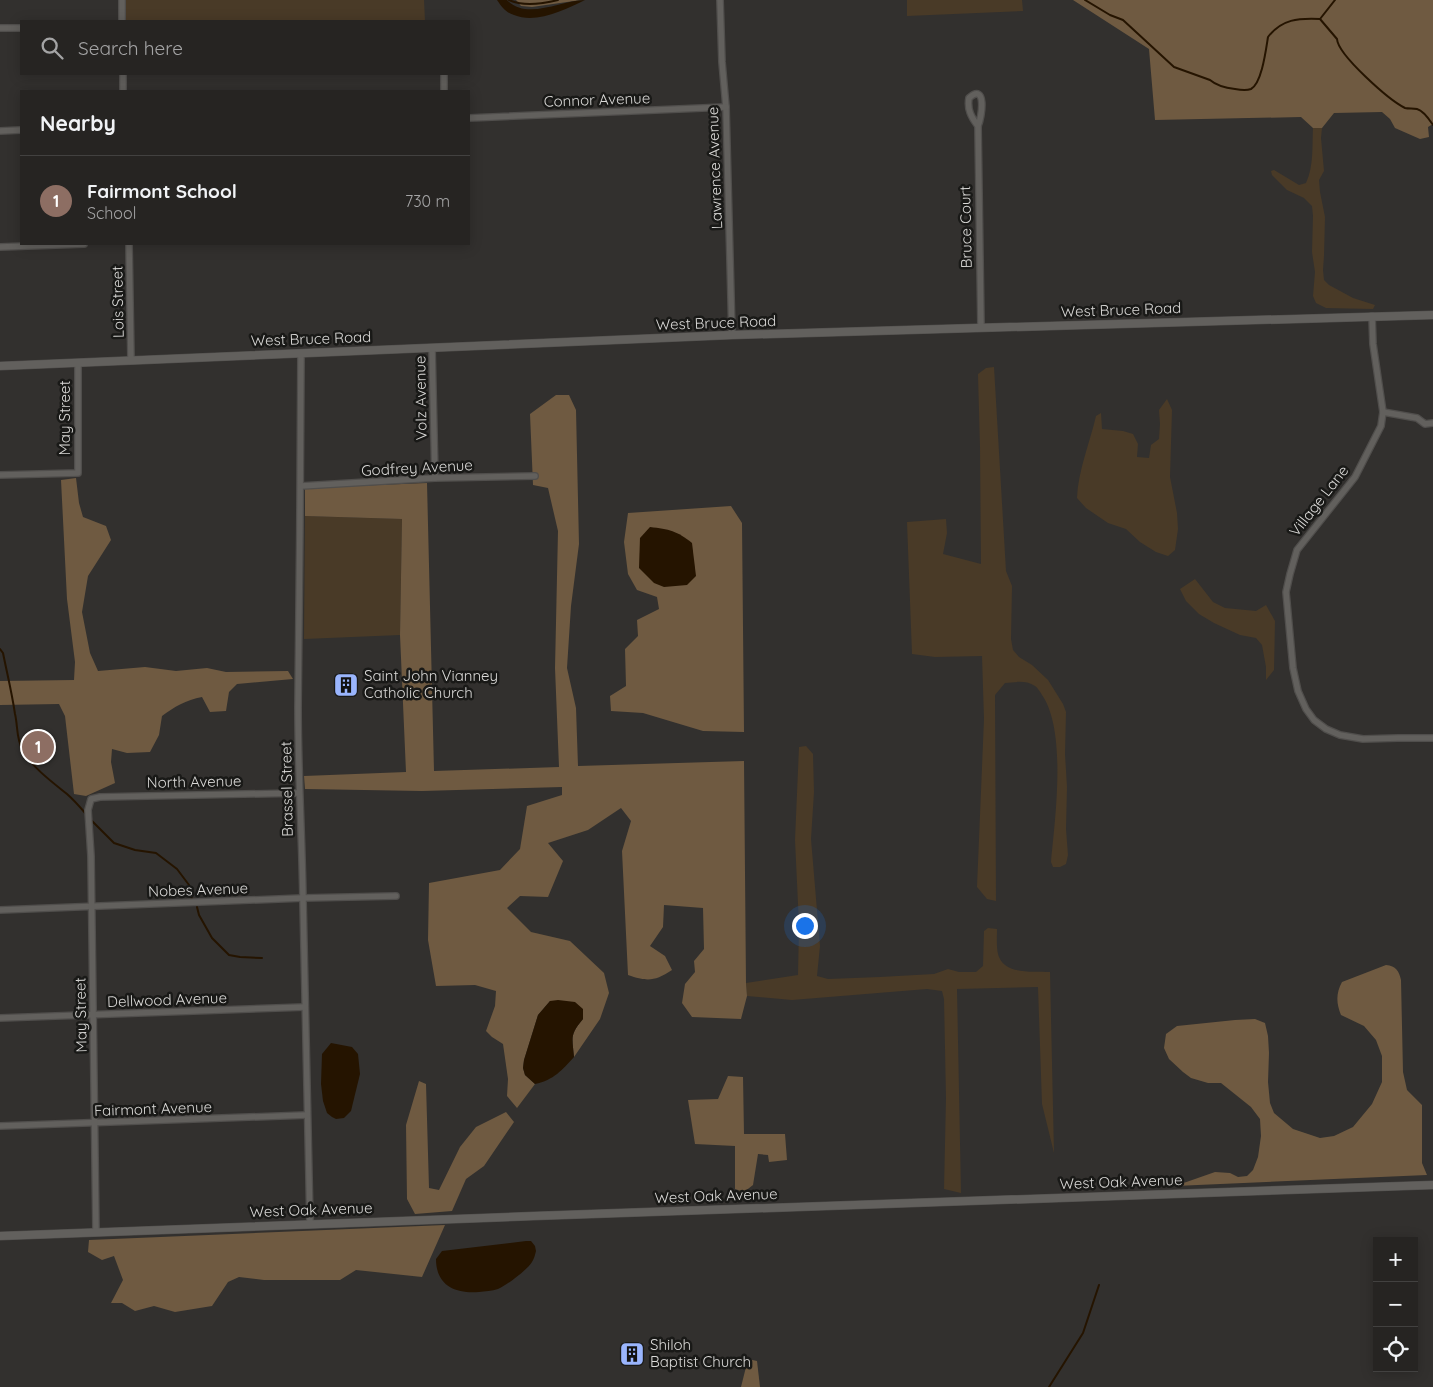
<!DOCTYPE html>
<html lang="en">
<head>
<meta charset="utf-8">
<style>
  body { margin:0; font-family:Quicksand,sans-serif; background:#32302f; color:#f1f3f6 }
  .controls { position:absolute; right:15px; bottom:15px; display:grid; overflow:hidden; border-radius:0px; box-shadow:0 2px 12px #0003 }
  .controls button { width:45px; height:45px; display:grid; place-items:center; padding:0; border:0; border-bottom:1px solid #424140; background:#262422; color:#f1f3f6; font:25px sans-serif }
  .you { position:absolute; left:804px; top:925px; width:18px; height:18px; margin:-12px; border:4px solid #fff; border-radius:50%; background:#1a73e8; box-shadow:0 0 0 8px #1a73e833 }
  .badge { display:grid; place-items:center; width:32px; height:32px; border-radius:50%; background:#9ab5fd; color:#fff; font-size:16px; font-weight:700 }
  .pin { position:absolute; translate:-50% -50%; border:2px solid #fff; box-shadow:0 1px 5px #0006 }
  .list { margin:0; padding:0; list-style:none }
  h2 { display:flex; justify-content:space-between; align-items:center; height:65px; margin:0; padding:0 20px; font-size:21px }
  h2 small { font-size:16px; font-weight:400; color:#a4a4a5 }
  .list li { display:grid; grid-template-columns:32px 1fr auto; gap:15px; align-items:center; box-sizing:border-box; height:90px; padding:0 20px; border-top:1px solid #424140 }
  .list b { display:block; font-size:19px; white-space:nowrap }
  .list p { margin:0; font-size:16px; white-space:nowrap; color:#a4a4a5 }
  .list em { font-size:16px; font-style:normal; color:#a4a4a5 }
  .icon { flex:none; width:28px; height:28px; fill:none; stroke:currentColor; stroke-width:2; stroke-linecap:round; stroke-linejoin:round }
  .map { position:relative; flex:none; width:1433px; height:1387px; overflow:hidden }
  .search { position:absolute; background:#262422; box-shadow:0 2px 12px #0003; left:20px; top:20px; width:450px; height:55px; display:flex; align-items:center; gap:12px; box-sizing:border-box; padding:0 18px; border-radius:0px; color:#a4a4a5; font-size:19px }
  .panel { position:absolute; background:#262422; box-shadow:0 2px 12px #0003; left:20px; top:90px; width:450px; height:155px; border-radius:0px }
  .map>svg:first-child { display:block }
  .green { fill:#493a27 }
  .forest { fill:#6f5a41 }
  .water { fill:#251400 }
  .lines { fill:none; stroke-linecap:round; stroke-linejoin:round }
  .stream { stroke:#251400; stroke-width:2 }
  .street-casing { stroke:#504e4c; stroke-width:8 }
  .secondary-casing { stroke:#504e4c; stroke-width:9 }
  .street { stroke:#62605d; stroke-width:5.5 }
  .secondary { stroke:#62605d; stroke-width:8 }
  .labels { text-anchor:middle; stroke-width:5; stroke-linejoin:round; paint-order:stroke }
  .street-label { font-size:15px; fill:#dad9d7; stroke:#191917 }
  .poi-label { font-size:15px; fill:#dad9d7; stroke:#191917; text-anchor:start }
</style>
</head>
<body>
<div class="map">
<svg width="1433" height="1387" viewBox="0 0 1433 1387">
  <rect width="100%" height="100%" fill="#32302e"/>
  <!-- green -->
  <g class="green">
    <polygon points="126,0 424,0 425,21 126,21"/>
    <polygon points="907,0 1022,0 1023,11 907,16"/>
    <path d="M1313 128H1322L1321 138 1324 171 1319 180 1320 192 1325 217 1324 256 1323 270 1324 280 1329 285 1353 298 1375 305 1373 309 1326 308 1316 303 1313 296 1315 272 1312 252 1313 216 1312 206 1304 198 1287 190 1272 175 1271 171 1274 170 1299 185 1306 183C1314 166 1312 146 1313 128Z"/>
    <path d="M994 367 1006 571 1012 586 1011 639 1013 650 1019 657 1032 665 1048 680 1063 704 1066 712 1065 754 1067 787 1066 829 1068 855 1066 864 1060 867H1053L1051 862C1055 819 1067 731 1042 695 1040 692 1038 688 1035 686 1026 680 1015 682 1005 683L995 695 996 901 987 899 977 887 984 719 982 656 935 657 912 654 907 522 946 519 947 533 943 554 981 564 980 447 978 374 986 368Z"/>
    <path d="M1167 399 1172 410 1170 477 1177 513 1178 529 1175 550 1168 556 1156 552 1140 542 1126 529 1108 523 1086 508 1077 498C1078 471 1090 442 1096 416L1101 413 1102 429 1123 431 1133 434 1138 444 1137 457 1149 458 1151 445 1159 439 1160 424 1159 410Z"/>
    <polygon points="305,516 402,519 400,635 304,639"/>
    <polygon points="1195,579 1213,602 1225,608 1256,611 1266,605 1275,621 1274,670 1266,680 1266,667 1262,645 1256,638 1240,635 1214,623 1199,614 1186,601 1180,589"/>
    <path d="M806 746 813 754 814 792 811 839 820 946 817 976 828 979 880 977 934 974 948 969 959 972H976L983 966 984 931 988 928 997 929C997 936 996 950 999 957 1006 975 1034 971 1050 972L1054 1153 1042 1104 1038 987 957 989 961 1193 944 1189 946 1098 944 999 942 991 927 989 792 1000 747 996 746 983 798 975 799 925 795 840 799 747Z"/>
  </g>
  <!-- forest -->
  <g class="forest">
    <polygon points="516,0 581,0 532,7 521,6"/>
    <polygon points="1073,0 1433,0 1433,124 1428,127 1429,137 1420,139 1395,128 1390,119 1382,112 1334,113 1322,128 1313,128 1301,117 1155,120 1149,49"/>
    <path d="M556 395H569L576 410 579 544 571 606 567 668 576 708 578 766 744 761 746 983 747 996 741 1019 692 1017 682 1003 685 984 695 972 694 961 704 949 703 908 664 905 663 927 650 946 665 956 672 970C655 981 648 982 628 975L622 851 631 821 621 808 588 830 548 843 563 861 548 897 520 896 507 908 531 932 570 941 604 973 609 993 600 1019 574 1057C572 1036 570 1035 583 1019L550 1001 538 1015 524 1060 523 1068 525 1075 535 1084 517 1108 507 1096 508 1079 503 1044 492 1037 486 1031 495 1006 496 991 475 985 436 986 428 940 429 883 500 870 520 849 527 806 562 795V787L422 791 305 789 304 776 406 772 400 635 402 519 305 516V488L427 483 434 771 559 767 555 668 558 531 548 488 533 485 530 414Z"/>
    <path d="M76 478 79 503 83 517 106 526 111 540 88 576 82 612 90 653 98 671 145 667 176 671 207 668 226 672 288 671 293 679 237 684 229 692 226 711 210 712 202 697C186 700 174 707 162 716L159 735 150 752 127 753 112 749 111 762 115 783 86 796 74 794 65 716 59 704 0 705V681L74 680 75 662 67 599 61 480Z"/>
    <polygon points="731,506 742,523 744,732 703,731 643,713 611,711 610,696 626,686 625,649 638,636 637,620 659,609 657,597 637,590 628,574 624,542 628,513"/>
    <path d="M1386 965C1396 966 1399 971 1401 980L1403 1072 1407 1090 1422 1105V1163L1427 1175 1175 1186 1215 1172 1230 1173 1238 1177 1247 1176 1253 1170 1258 1157 1261 1136 1260 1119 1251 1107 1221 1083H1208L1191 1078 1183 1072 1169 1059 1164 1048 1166 1034 1177 1026 1235 1020 1255 1019 1265 1023 1268 1036 1269 1053 1268 1082 1270 1103 1274 1113 1293 1129 1320 1138 1334 1136 1353 1127 1372 1104 1382 1082V1056L1376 1040 1364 1026 1341 1015C1336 1003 1336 993 1342 982Z"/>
    <polygon points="728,1076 743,1077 744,1134 785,1134 787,1160 769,1162 768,1155 758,1154 753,1185 744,1192 735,1189 735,1146 695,1144 688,1100 718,1099"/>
    <polygon points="419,1081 426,1084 429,1188 439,1190 460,1147 476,1127 506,1112 514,1122 484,1166 466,1179 452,1211 415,1214 407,1199 406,1125"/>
    <polygon points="445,1225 422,1277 356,1270 340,1280 264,1280 239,1277 228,1282 212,1306 175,1312 154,1306 135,1311 122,1303 111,1303 123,1280 114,1256 102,1260 88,1252 89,1240"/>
    <polygon points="748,1359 757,1361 760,1387 741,1387"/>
  </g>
  <!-- water -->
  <g class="water">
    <path d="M497 0H507C528 21 560 0 585 0 565 10 536 24 514 15 506 13 501 6 497 0Z"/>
    <path d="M650 527C669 529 677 531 692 543L696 576 687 585 664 587 654 583 639 568 640 538Z"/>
    <path d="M558 1000 575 1002 583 1009V1019C570 1035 572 1036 574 1057 562 1070 554 1080 535 1084L525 1075 523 1068 524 1060 538 1015 550 1001Z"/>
    <polygon points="331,1043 352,1047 358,1054 360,1074 351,1111 344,1118 336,1119 332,1117 327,1113 323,1101 321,1084 322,1054"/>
    <path d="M526 1241H531L535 1246 536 1251C535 1255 534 1259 532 1262 527 1270 507 1285 498 1289 492 1291 485 1291 479 1292 456 1294 436 1286 436 1259L442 1251Z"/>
  </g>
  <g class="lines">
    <!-- stream -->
    <g class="stream">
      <path d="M509 0C524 7 542 4 558 0"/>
      <path d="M1085 0 1110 15 1123 20 1174 67 1210 80C1217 86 1226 88 1235 89 1240 90 1246 91 1251 89 1262 83 1266 49 1268 37 1282 19 1298 18 1320 19"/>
      <path d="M1320 19 1337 39C1338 55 1389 100 1405 108 1409 109 1413 108 1417 109 1424 111 1429 119 1433 125"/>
      <polyline points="1320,19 1335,0"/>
      <path d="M0 649 3 653C7 673 12 693 15 714 18 726 16 739 23 751 33 768 52 782 67 794 74 800 80 807 86 814"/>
      <polyline points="91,820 114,843 135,850 156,853 177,869 189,885 192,900"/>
      <polyline points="197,907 199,915 212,938 229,955 240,957 262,958"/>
      <polyline points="1049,1387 1083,1333 1099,1285"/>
    </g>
    <defs>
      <g id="street">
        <polyline points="122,0 122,21"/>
        <polyline points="720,0 722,62 726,107 732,335"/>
        <polyline points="0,28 21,28"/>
        <polyline points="123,74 123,91"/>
        <polyline points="444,74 444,91"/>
        <polyline points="469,118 726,107"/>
        <path d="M978 126C971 117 967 109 969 98 987 82 982 117 978 126L981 328"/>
        <polyline points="0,131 21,130"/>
        <polyline points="129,244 131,360"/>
        <polyline points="0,247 84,244"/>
        <polyline points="1372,316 1373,344 1383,412 1381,426 1355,477 1297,550 1290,574 1286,592 1293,668 1298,691 1306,709 1314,720 1326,729 1340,735 1363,739 1398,738 1433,738"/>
        <polyline points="432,348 435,478"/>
        <path d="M301 353C301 471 299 590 298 708 298 772 302 836 303 900 306 1008 307 1116 310 1224"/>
        <polyline points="1383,412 1417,418 1425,424 1433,423"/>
        <polyline points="0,475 78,473 78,363"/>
        <polyline points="301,486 435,478 535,476"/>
        <polyline points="0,910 303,898 396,896"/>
        <polyline points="0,1018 305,1007"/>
        <polyline points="0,1126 307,1115"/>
        <polyline points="96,1232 91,856 88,810 91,799 100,797 299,793"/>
      </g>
      <g id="secondary">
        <polyline points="0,366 732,335 1433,315"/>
        <polyline points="0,1236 534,1216 1433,1185"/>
      </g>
    </defs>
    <!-- street casing -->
    <use href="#street" class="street-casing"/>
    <!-- secondary casing -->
    <use href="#secondary" class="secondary-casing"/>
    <!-- street -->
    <use href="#street" class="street"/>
    <!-- secondary -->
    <use href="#secondary" class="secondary"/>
  </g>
  <!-- icons -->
  <defs>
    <symbol id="building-square" viewBox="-11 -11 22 22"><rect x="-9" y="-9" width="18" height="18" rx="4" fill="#9ab5fd" stroke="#191917"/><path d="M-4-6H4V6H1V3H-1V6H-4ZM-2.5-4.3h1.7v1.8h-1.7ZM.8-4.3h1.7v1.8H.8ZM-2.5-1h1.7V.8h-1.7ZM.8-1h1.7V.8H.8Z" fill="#111"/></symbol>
  </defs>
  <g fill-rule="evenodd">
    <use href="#building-square" x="332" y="671" width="28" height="28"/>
    <use href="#building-square" x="618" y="1340" width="28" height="28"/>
  </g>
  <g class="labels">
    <!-- street labels -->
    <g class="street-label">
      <text transform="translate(597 100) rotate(-2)" y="5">Connor Avenue</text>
      <text transform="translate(715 168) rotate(-92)" y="5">Lawrence Avenue</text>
      <text transform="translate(966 227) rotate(-91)" y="5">Bruce Court</text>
      <text transform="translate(118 302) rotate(-91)" y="5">Lois Street</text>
      <text transform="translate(1121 310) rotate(-2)" y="5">West Bruce Road</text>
      <text transform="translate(716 323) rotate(-2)" y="5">West Bruce Road</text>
      <text transform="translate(311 339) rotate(-2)" y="5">West Bruce Road</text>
      <text transform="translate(421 398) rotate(-91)" y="5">Volz Avenue</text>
      <text transform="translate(65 418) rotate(-90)" y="5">May Street</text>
      <text transform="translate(417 468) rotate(-3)" y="5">Godfrey Avenue</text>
      <text transform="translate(1319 501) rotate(-52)" y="5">Village Lane</text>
      <text transform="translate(194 782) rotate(-1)" y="5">North Avenue</text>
      <text transform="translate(287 789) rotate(-91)" y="5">Brassel Street</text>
      <text transform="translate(198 890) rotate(-2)" y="5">Nobes Avenue</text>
      <text transform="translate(167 1000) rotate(-2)" y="5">Dellwood Avenue</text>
      <text transform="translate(81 1015) rotate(-91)" y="5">May Street</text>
      <text transform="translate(153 1109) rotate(-2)" y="5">Fairmont Avenue</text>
      <text transform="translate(1121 1182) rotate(-2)" y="5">West Oak Avenue</text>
      <text transform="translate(716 1196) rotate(-2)" y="5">West Oak Avenue</text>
      <text transform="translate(311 1210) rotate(-2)" y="5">West Oak Avenue</text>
    </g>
    <!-- poi labels -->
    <g class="poi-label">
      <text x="364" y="681">Saint John Vianney<tspan x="364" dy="17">Catholic Church</tspan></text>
      <text x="650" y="1350">Shiloh<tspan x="650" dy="17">Baptist Church</tspan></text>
    </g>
  </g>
</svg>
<div class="controls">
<button>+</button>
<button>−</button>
<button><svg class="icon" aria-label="locate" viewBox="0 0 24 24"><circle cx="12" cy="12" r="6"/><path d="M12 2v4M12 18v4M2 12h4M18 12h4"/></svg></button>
</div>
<div class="you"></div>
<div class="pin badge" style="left:38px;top:747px;background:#8d6e63">1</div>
<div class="search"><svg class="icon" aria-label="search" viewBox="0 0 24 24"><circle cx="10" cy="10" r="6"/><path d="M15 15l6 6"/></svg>Search here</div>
<section class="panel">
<h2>Nearby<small></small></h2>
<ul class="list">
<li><span class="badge" style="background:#8d6e63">1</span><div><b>Fairmont School</b><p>School</p></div><em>730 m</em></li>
</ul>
</section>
</div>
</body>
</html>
